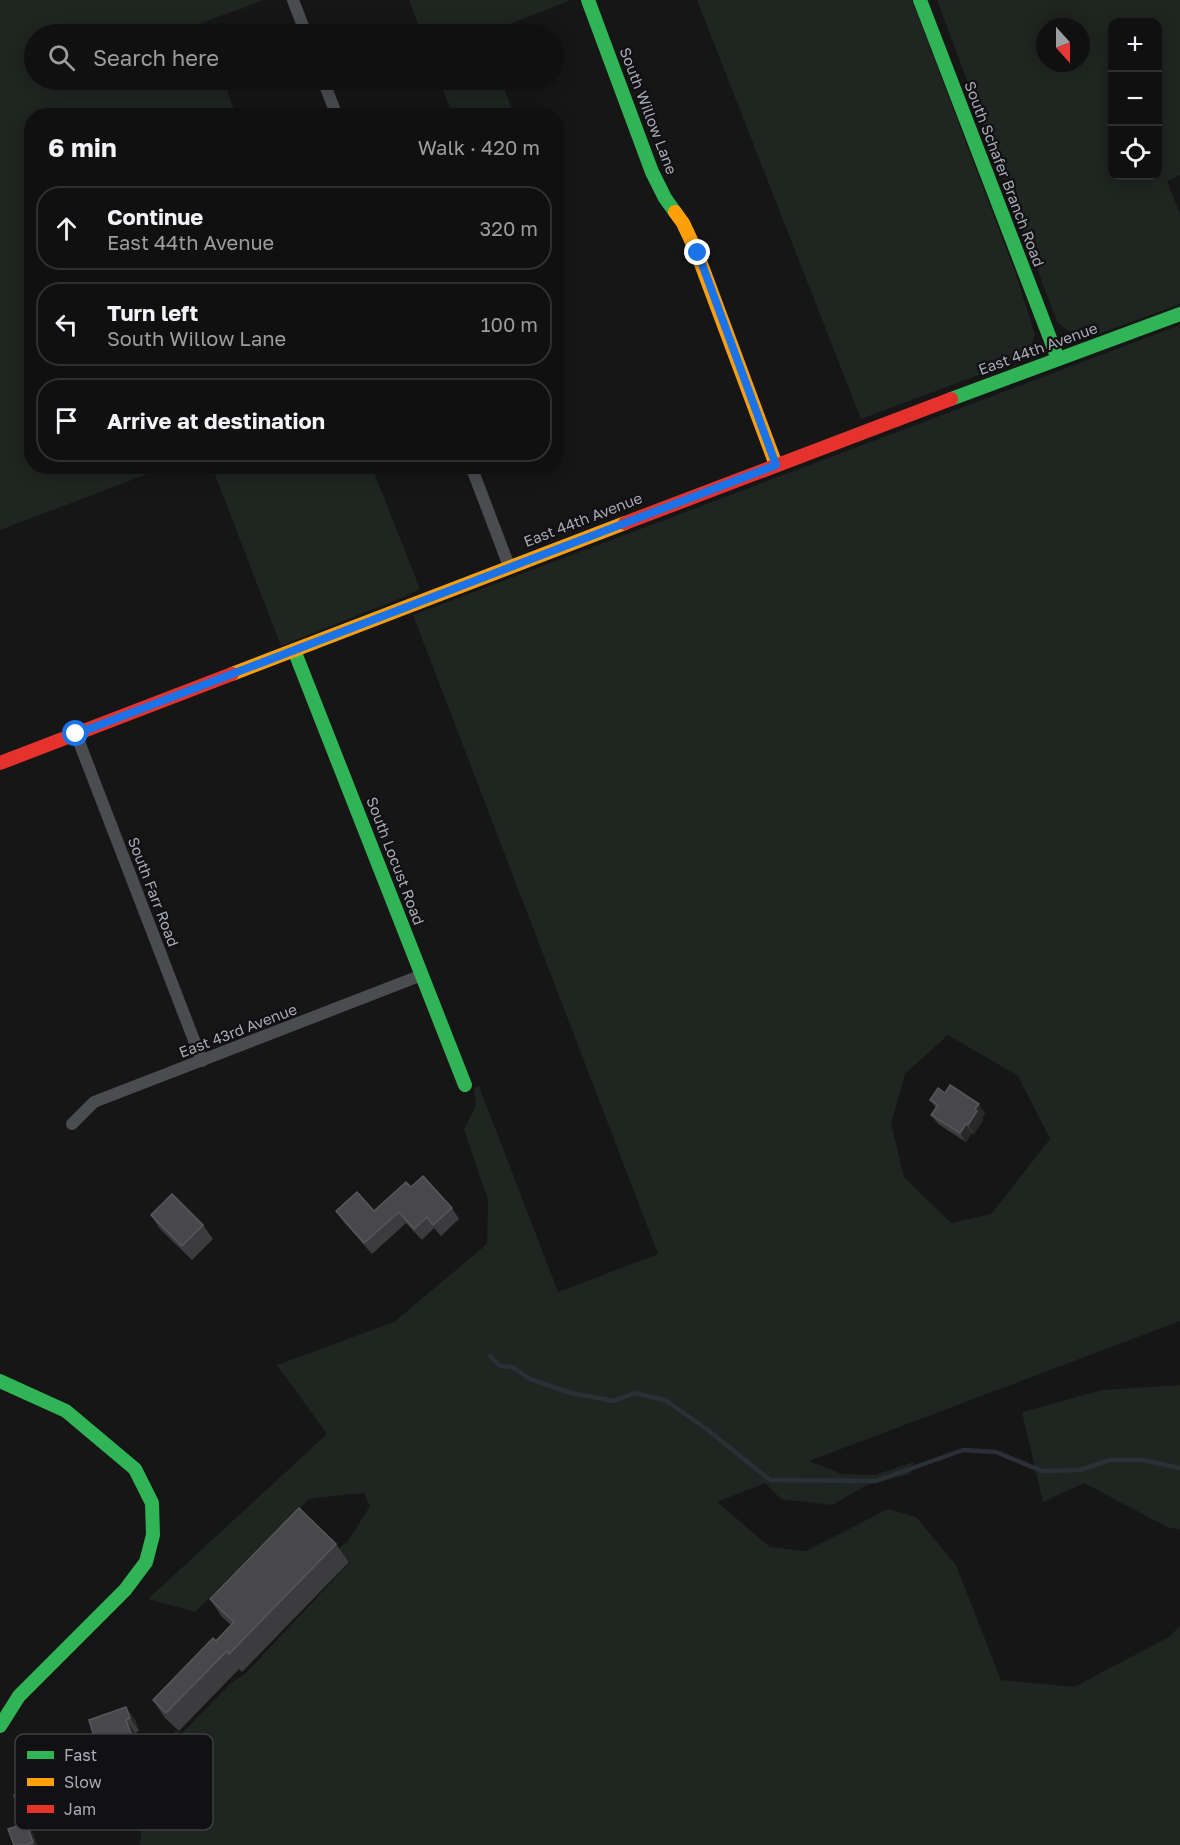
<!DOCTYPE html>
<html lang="en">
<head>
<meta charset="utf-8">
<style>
  body { margin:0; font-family:"Golos Text",sans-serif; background:#1e1e1e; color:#f1f3f6 }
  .controls { position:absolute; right:18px; top:18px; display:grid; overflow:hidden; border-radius:12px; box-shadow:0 3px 15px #0003 }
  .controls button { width:54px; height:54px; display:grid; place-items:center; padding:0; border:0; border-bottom:2px solid #303030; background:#101010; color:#f1f3f6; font:30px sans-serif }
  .compass { position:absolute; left:1036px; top:18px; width:54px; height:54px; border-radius:50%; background:#101010; box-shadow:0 3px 15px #0003; rotate:159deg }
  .stop { position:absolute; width:18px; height:18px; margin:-14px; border:4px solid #1a73e8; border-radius:50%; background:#fff }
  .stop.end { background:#1a73e8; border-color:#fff; box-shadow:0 2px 6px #0008 }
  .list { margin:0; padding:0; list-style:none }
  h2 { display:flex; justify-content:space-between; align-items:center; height:78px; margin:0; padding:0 24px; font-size:26px }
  h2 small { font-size:20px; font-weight:400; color:#9c9d9f }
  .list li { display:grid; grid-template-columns:39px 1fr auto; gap:18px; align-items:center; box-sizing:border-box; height:84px; margin:0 12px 12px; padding:0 12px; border:2px solid #303030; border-radius:24px }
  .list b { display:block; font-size:22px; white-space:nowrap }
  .list p { margin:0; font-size:20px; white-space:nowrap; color:#9c9d9f }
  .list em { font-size:20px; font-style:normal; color:#9c9d9f }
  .icon { flex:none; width:33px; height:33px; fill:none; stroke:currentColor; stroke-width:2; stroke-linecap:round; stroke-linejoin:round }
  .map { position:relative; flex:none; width:1180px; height:1845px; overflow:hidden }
  .search { position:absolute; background:#101010; box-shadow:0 3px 15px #0003; left:24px; top:24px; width:540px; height:66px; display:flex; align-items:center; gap:15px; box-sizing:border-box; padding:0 21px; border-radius:33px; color:#9c9d9f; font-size:22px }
  .panel { position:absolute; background:#101010; box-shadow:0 3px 15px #0003; left:24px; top:108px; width:540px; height:366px; border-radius:24px }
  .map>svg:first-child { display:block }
  .green { fill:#1f2520; fill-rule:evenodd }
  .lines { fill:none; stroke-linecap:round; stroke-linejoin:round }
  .stream { stroke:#2b2f37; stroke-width:4.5 }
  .street { stroke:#4b4c4f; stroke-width:12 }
  .fast { stroke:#30b455; stroke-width:14 }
  .slow { stroke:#ff9f0a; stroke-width:14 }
  .jam { stroke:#e5322d; stroke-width:14 }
  .wall { fill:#3c3c3e }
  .shaded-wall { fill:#282829 }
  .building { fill:#48484b; stroke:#57575c; stroke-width:1.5 }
  .route { stroke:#1a73e8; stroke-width:8 }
  .labels { text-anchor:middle; stroke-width:4.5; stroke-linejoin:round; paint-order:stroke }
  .street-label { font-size:15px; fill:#a8aab6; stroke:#111012 }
  .key { fill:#111012; stroke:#3e3e43; stroke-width:1.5 }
  .key-label { font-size:16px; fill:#a8aab6 }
</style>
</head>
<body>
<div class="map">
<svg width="1180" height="1845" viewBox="0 0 1180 1845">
  <rect width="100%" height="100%" fill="#161616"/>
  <!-- green -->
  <g class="green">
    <polygon points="0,0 264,0 201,23 205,34 34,34 34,80 223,80 236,115 32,116 32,466 166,467 0,530"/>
    <polygon points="409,0 571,0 484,34 422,34"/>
    <polygon points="697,0 912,0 1017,277 1035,335 1029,350 1019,360 861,419"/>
    <path d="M937 0H1180V175L1167 181 1180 214V304L1093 336 1071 333 1057 322ZM1158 22V176H1112V22ZM1045 27H1081V63H1045Z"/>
    <polygon points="439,80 501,80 514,115 453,115"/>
    <path d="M1180 325V1321L809 1461 842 1474 875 1475 914 1462 910 1474 867 1485 832 1505 781 1499 765 1483 717 1502 770 1547 806 1551 888 1509 916 1517 956 1565 1001 1680 1074 1687 1169 1637 1180 1626V1845H140L142 1824 156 1803V1782L160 1778 156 1761 176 1730 181 1734 231 1683 245 1674 350 1562 338 1549 348 1541 370 1506 364 1493 315 1498 308 1500 195 1612 148 1599 327 1434 277 1365 394 1322 487 1244 488 1200 464 1130 476 1105 474 1088 479 1086 558 1292 658 1254 413 615ZM948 1035 1018 1076 1050 1139 991 1214 951 1223 904 1177 891 1124 905 1074Z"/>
    <polygon points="212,467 372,467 420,589 404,597 281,646"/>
    <polygon points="1180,1385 1180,1529 1169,1528 1084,1483 1043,1502 1022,1412 1102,1390"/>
  </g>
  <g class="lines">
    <!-- stream -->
    <polyline class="stream" points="490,1356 500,1366 512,1367 530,1379 571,1393 614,1401 634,1393 665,1400 708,1430 770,1480 876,1481 963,1450 996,1452 1042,1471 1080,1470 1110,1460 1143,1460 1180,1468"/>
    <!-- street -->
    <g class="street">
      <polyline points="293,0 306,34"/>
      <polyline points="323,80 337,116"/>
      <polyline points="225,84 240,80"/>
      <polyline points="471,466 509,566"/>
      <polyline points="76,734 202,1061"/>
      <polyline points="72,1124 94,1102 422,975"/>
    </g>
    <!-- fast -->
    <g class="fast">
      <polyline points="588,0 652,172 665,198 675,212"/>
      <polyline points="920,0 1058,359"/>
      <polyline points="951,399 1180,314"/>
      <polyline points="294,650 465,1085"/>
      <polyline points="0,1381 66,1411 135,1469 152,1503 153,1535 146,1562 125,1590 19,1696 0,1726"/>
    </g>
    <!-- slow -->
    <g class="slow">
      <polyline points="675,212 683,223 697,253 776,465"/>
      <polyline points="232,674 625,523"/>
    </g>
    <!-- jam -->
    <g class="jam">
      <polyline points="625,523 951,399"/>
      <polyline points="0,763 232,674"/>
    </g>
  </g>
  <!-- wall -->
  <g class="wall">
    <polygon points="945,1093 985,1113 982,1118 983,1120 974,1134 972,1133 966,1142 938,1124 931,1115 936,1108 930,1100"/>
    <polygon points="452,1208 459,1219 441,1236 434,1228 422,1240 406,1223 372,1254 344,1222 336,1211 374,1211"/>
    <polygon points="151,1215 203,1225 213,1239 192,1260 160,1229"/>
    <polygon points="336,1544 349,1562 242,1672 239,1669 179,1731 165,1718 153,1700 231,1625 222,1617 210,1599"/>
    <polygon points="126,1707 135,1720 139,1731 135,1733 151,1776 146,1778 154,1803 143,1806 144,1811 126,1816 117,1803 110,1785 108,1786 99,1773 96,1743"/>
    <polygon points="54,1785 65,1815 30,1828 32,1832 37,1845 14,1845 22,1824 20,1820"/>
  </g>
  <!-- shaded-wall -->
  <g class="shaded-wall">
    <polygon points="979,1104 985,1113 982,1118 983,1120 974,1134 968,1125"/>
    <polygon points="966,1124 972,1133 966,1142 960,1133"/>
    <polygon points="126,1707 135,1720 139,1731 130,1718"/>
    <polygon points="126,1720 135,1733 151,1776 142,1763"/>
    <polygon points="137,1765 146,1778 154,1803 145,1790"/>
    <polygon points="48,1776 54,1785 65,1815 58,1806"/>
    <polygon points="134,1793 143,1806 144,1811 135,1798"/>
    <polygon points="26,1823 32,1832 37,1845 35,1845 33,1842"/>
  </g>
  <!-- building -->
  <g class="building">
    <polygon points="950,1085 979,1104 975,1109 977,1111 968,1125 966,1124 960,1133 931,1115 938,1105 930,1100 938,1088 945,1093"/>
    <polygon points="423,1176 452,1208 433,1225 427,1217 414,1229 399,1212 364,1243 336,1211 357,1192 374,1211 406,1182 411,1187"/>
    <polygon points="172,1194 203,1225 182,1246 151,1215"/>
    <polygon points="299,1508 336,1544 229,1654 227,1651 166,1713 153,1700 213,1638 216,1641 234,1622 210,1599"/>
    <polygon points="126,1707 130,1718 126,1720 142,1763 137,1765 145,1790 134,1793 135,1798 117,1803 105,1770 99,1773 89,1746 96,1743 89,1720"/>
    <polygon points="48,1776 58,1806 20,1820 15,1807 18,1806 14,1795 31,1790 29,1782"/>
    <polygon points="26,1823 33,1842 26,1845 14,1845 8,1829"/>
  </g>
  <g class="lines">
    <!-- route -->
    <polyline class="route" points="76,734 776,465 698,253"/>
  </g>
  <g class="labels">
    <!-- street labels -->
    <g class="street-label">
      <text transform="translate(648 111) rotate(69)" y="5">South Willow Lane</text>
      <text transform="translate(1004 174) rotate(69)" y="5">South Schafer Branch Road</text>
      <text transform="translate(1038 349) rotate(-20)" y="5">East 44th Avenue</text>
      <text transform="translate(583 520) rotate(-21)" y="5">East 44th Avenue</text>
      <text transform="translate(395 861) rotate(69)" y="5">South Locust Road</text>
      <text transform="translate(153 892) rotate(69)" y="5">South Farr Road</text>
      <text transform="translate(238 1031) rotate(-21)" y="5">East 43rd Avenue</text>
    </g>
  </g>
  <!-- legend -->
  <rect x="15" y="1734" width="198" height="96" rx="9" class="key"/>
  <rect x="27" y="1751" width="27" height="8" fill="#30b455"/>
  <rect x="27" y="1778" width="27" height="8" fill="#ff9f0a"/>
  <rect x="27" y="1805" width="27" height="8" fill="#e5322d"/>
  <g class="key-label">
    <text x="64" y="1761">Fast</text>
    <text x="64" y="1788">Slow</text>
    <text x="64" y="1815">Jam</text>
  </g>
</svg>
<div class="controls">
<button>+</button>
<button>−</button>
<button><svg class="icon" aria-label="locate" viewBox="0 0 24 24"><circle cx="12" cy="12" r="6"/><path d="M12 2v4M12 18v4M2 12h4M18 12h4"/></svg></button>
</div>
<svg class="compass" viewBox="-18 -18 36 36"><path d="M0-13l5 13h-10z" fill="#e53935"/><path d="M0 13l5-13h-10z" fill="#9c9d9f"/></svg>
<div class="stop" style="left:76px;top:734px"></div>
<div class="stop end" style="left:698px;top:253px"></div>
<div class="search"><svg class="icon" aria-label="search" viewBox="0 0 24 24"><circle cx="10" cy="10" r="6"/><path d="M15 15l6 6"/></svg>Search here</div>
<section class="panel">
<h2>6 min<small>Walk · 420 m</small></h2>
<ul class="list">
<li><svg class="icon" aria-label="ahead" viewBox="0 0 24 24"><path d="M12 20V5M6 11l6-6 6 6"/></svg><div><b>Continue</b><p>East 44th Avenue</p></div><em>320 m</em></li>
<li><svg class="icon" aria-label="left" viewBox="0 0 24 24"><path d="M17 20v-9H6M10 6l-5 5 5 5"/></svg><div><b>Turn left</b><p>South Willow Lane</p></div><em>100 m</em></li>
<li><svg class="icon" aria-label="arrive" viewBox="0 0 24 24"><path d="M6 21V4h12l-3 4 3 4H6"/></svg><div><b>Arrive at destination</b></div></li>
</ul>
</section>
</div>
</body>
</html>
